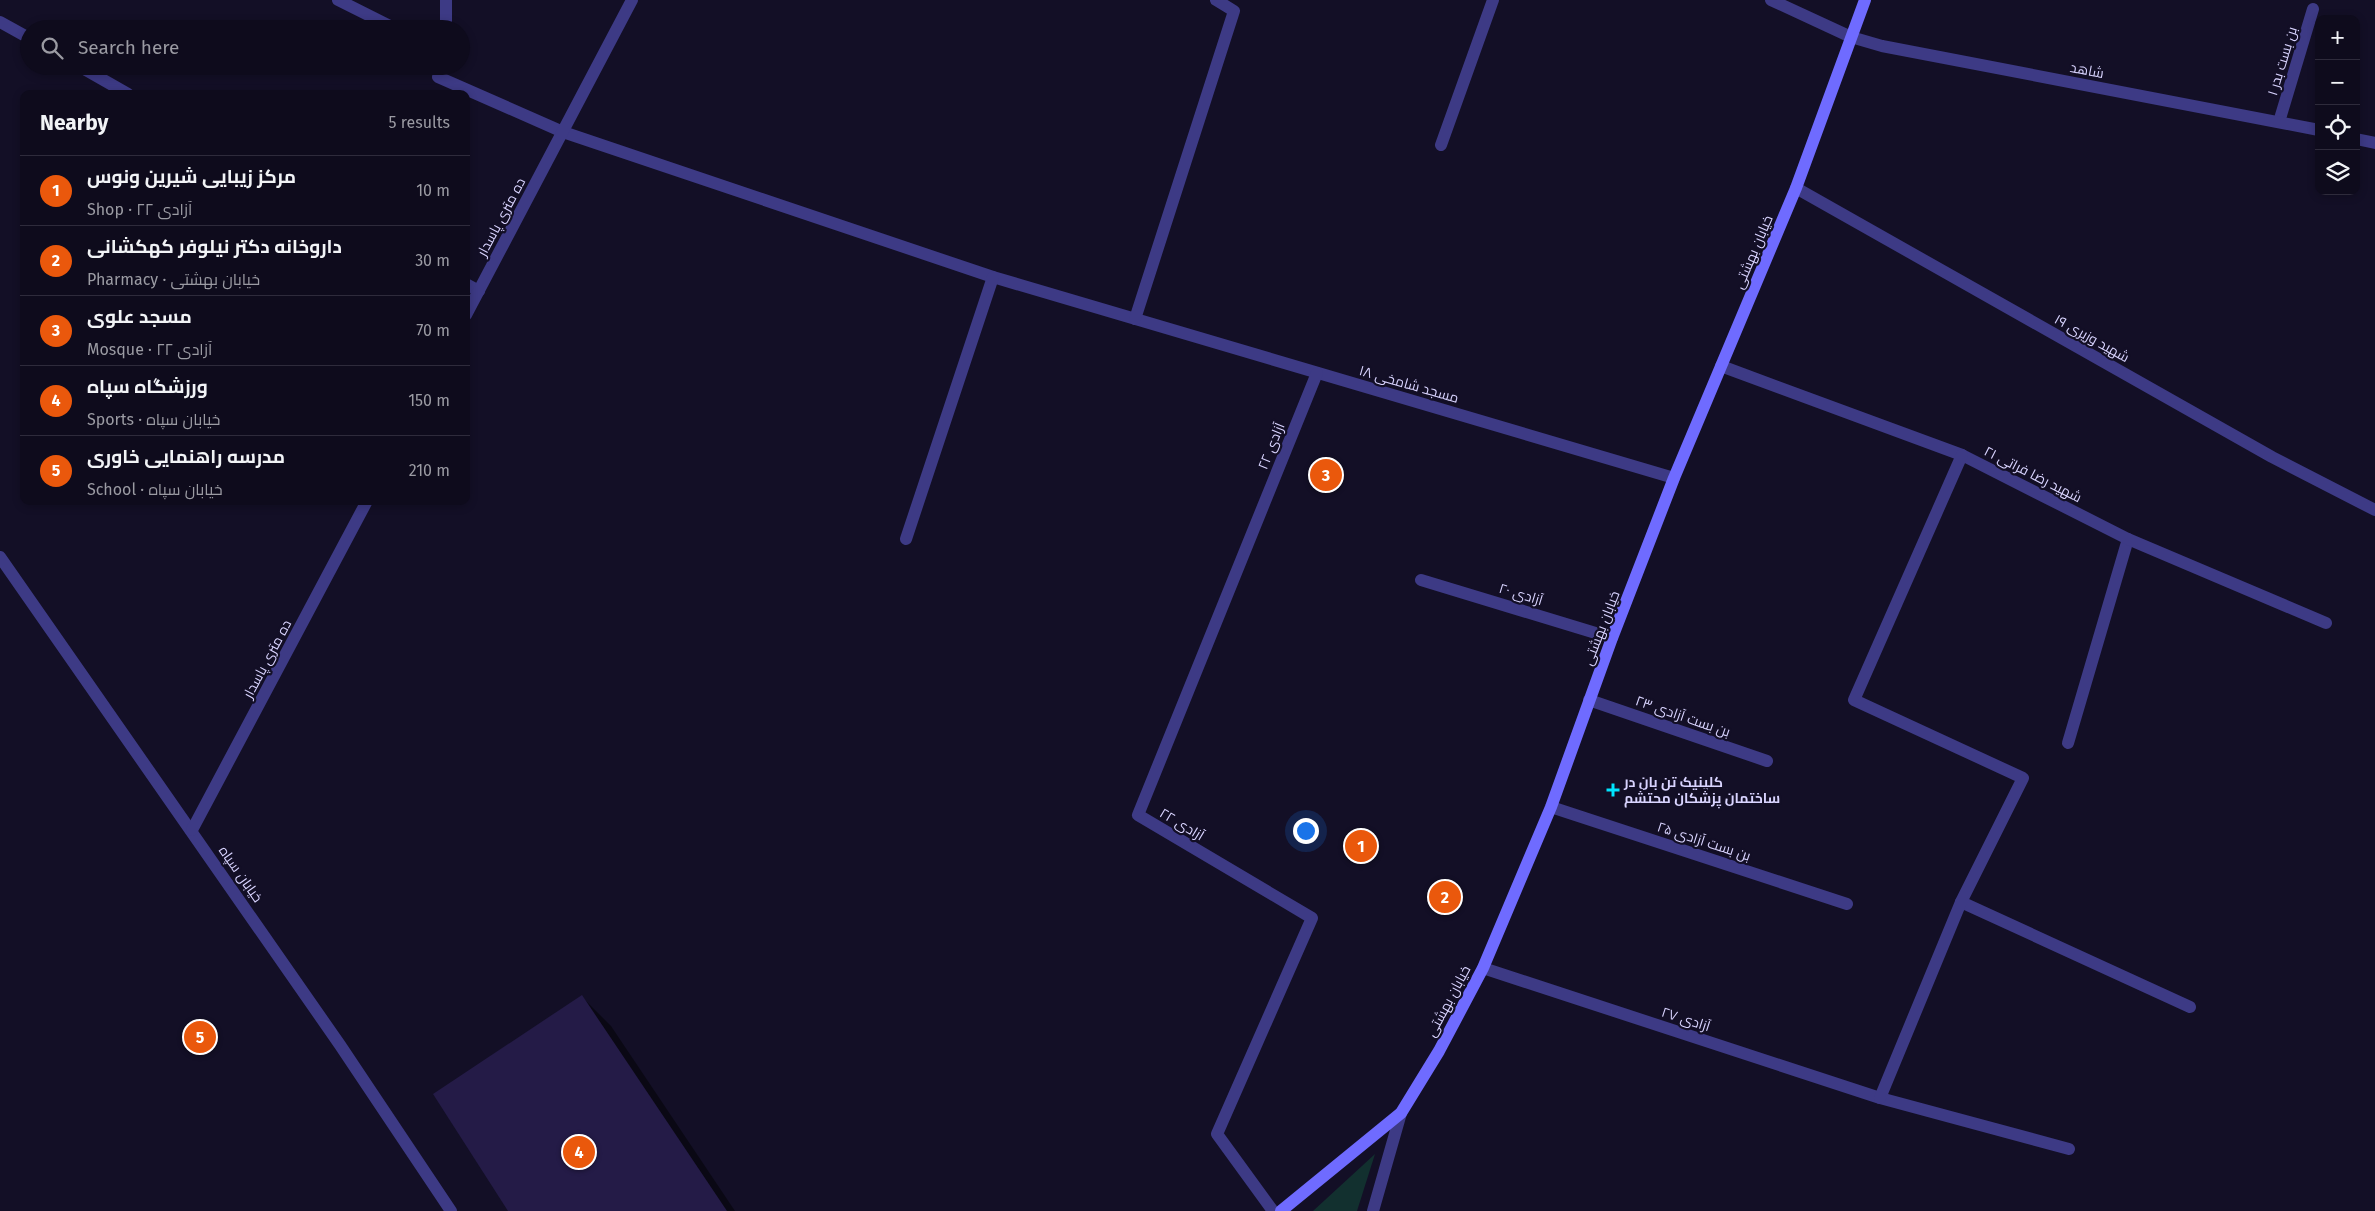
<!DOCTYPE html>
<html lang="en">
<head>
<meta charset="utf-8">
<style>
  body { margin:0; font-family:"Fira Sans",Cairo,sans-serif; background:#1c1929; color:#f1f3f6 }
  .controls { position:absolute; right:15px; top:15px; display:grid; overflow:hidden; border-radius:10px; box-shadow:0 2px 8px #0003 }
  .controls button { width:45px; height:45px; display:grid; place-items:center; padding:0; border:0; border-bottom:1px solid #2e2b3b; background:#0e0b1c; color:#f1f3f6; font:25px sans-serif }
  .you { position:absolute; left:1305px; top:830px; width:18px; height:18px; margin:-12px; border:4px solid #fff; border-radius:50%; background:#1a73e8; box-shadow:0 0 0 8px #1a73e833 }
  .badge { display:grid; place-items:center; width:32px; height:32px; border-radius:50%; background:#ea580c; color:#fff; font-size:16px; font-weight:700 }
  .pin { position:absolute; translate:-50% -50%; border:2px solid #fff; box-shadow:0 1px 5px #0006 }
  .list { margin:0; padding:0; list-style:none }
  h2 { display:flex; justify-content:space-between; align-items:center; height:65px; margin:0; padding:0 20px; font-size:21px }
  h2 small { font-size:16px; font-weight:400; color:#9b9ba3 }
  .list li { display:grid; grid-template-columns:32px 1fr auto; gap:15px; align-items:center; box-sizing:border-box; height:70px; padding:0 20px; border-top:1px solid #2e2b3b }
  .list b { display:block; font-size:19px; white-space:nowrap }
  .list p { margin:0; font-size:16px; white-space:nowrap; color:#9b9ba3 }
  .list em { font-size:16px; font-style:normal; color:#9b9ba3 }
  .icon { flex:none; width:28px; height:28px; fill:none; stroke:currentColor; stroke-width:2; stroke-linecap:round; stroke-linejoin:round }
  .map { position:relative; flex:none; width:2375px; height:1211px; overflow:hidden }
  .search { position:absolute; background:#0e0b1c; box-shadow:0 2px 8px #0003; left:20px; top:20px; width:450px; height:55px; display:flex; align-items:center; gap:12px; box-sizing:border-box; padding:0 18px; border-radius:28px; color:#9b9ba3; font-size:19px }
  .panel { position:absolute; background:#0e0b1c; box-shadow:0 2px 8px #0003; left:20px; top:90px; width:450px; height:415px; border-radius:10px }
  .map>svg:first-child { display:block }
  .green { fill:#12302f }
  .shadow { fill:#0007 }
  .building { fill:#241b47 }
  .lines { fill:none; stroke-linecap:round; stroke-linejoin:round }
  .service { stroke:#3d3a85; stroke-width:12 }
  .minor { stroke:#3d3a85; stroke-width:12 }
  .tertiary { stroke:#3d3a85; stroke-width:12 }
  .secondary { stroke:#6f6bff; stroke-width:12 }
  .poi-dot { fill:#00e5ff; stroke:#130f26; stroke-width:2 }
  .labels { text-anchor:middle; stroke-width:4.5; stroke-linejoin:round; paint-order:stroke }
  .street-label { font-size:14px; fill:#d9d4ff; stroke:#130f26 }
  .poi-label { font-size:14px; font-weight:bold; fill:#d9d4ff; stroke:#130f26; text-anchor:start }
</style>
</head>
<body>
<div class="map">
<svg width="2375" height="1211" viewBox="0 0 2375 1211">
  <rect width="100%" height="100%" fill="#130f26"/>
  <!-- green -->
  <polygon class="green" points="1375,1154 1357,1211 1313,1211"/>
  <!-- shadow -->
  <polygon class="shadow" points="582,997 611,1026 735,1211 510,1211"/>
  <!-- building -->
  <polygon class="building" points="582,995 727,1211 508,1211 433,1094"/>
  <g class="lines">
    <!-- service -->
    <polyline class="service" points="2068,743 2128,539"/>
    <!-- minor -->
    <g class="minor">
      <polyline points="338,0 396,29"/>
      <polyline points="446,0 446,29"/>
      <polyline points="0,22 29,38"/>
      <polyline points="79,66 128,94"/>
      <polyline points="442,66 438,77 563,132 993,277 1674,478"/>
      <polyline points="2279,122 2313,9"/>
      <polyline points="1441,145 1493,0"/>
      <polyline points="1796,188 2272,457 2375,510"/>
      <polyline points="466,284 479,291"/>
      <polyline points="466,315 632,0"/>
      <polyline points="1135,319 1234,11 1216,0"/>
      <polyline points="1721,366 1962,455 2128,539 2326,623"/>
      <polyline points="906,539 993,277"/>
      <polyline points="0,557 340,1045 451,1211"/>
      <polyline points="1421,580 1612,638"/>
      <polyline points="1589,700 1767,761"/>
      <polyline points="1551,807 1847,904"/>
      <polyline points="192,830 367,501"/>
      <polyline points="1961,902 2190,1007"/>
      <polyline points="1483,968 1880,1098 2069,1149"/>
      <polyline points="1880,1098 1961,902 2023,778 1854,700 1962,455"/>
      <polyline points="1273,1211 1217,1134 1312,918 1138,815 1317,373"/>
      <polyline points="1373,1211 1401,1113"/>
    </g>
    <!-- tertiary -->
    <g class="tertiary">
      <polyline points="1771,0 1851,37 1882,46 2319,130"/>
      <polyline points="2356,139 2375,143"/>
    </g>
    <!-- secondary -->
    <polyline class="secondary" points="1281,1211 1401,1113 1439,1051 1483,968 1551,807 1612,638 1674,478 1796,188 1865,0"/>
  </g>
  <!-- markers -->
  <path class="poi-dot" d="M1610.5 782.5h5v5h5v5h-5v5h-5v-5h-5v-5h5z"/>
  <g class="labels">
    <!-- street labels -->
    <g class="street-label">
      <text transform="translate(2282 61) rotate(-73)" y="5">بن بست بدر ۱</text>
      <text transform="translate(2087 70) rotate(11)" y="5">شاهد</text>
      <text transform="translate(501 217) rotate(-62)" y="5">ده متری پاسدار</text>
      <text transform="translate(1753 252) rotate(-67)" y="5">خیابان بهشتی</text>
      <text transform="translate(2092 338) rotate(29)" y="5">شهید وزیری ۱۹</text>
      <text transform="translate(1409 384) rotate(16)" y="5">مسجد شامخی ۱۸</text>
      <text transform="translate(1271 446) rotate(-68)" y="5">آزادی ۲۲</text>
      <text transform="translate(2033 474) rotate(27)" y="5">شهید رضا فراتی ۲۱</text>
      <text transform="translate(1521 594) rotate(17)" y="5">آزادی ۲۰</text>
      <text transform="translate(1601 628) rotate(-69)" y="5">خیابان بهشتی</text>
      <text transform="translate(267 659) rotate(-62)" y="5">ده متری پاسدار</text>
      <text transform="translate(1683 716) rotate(19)" y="5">بن بست آزادی ۲۳</text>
      <text transform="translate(1182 824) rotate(31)" y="5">آزادی ۲۲</text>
      <text transform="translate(1704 841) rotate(18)" y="5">بن بست آزادی ۲۵</text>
      <text transform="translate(241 874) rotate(55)" y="5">خیابان سپاه</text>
      <text transform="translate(1448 1001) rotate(-62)" y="5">خیابان بهشتی</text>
      <text transform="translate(1686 1019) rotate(18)" y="5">آزادی ۲۷</text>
    </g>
    <!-- poi labels -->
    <g class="poi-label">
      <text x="1624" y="787">کلینیک تن بان در<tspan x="1624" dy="16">ساختمان پزشکان محتشم</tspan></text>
    </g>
  </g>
</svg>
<div class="controls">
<button>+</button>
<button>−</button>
<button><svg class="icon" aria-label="locate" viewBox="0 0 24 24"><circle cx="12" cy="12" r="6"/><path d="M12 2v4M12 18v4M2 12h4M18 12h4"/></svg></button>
<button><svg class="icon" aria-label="layers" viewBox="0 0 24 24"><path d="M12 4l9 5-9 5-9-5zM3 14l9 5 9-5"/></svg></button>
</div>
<div class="you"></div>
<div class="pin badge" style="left:1361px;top:846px">1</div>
<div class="pin badge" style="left:1445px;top:897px">2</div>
<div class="pin badge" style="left:1326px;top:475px">3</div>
<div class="pin badge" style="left:579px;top:1152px">4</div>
<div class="pin badge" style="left:200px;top:1037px">5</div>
<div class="search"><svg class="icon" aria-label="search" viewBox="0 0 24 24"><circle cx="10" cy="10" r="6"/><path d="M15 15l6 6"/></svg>Search here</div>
<section class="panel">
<h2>Nearby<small>5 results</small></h2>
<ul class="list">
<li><span class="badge">1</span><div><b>مرکز زیبایی شیرین ونوس</b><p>Shop · آزادی ۲۲</p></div><em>10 m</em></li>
<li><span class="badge">2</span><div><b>داروخانه دکتر نیلوفر کهکشانی</b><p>Pharmacy · خیابان بهشتی</p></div><em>30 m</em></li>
<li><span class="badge">3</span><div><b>مسجد علوی</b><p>Mosque · آزادی ۲۲</p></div><em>70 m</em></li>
<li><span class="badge">4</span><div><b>ورزشگاه سپاه</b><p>Sports · خیابان سپاه</p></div><em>150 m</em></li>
<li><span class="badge">5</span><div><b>مدرسه راهنمایی خاوری</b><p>School · خیابان سپاه</p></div><em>210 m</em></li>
</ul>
</section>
</div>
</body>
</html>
